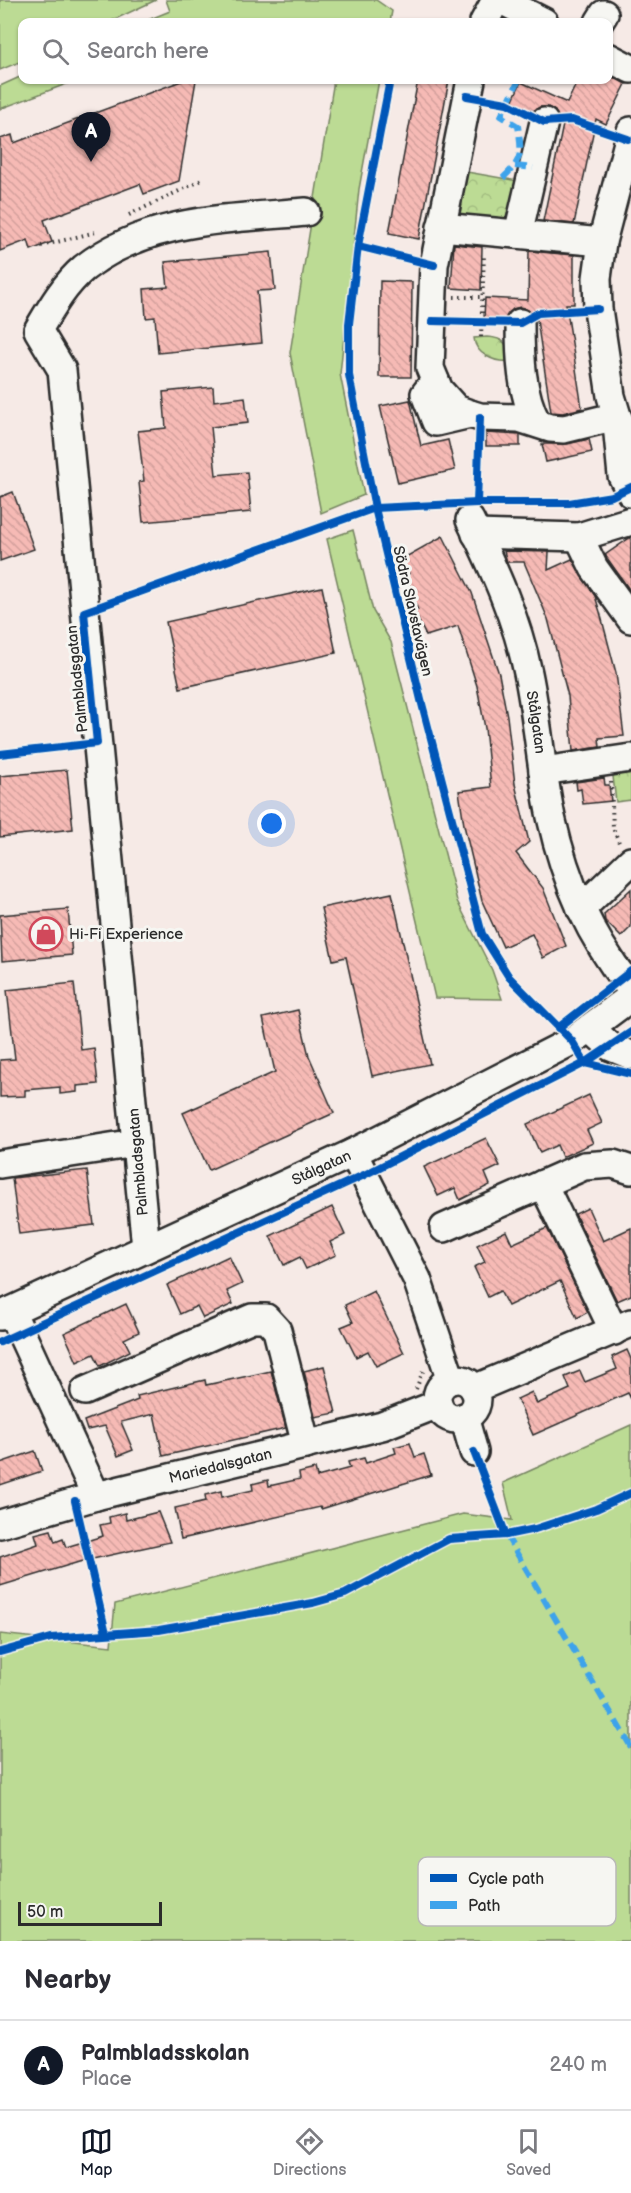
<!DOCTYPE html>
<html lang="en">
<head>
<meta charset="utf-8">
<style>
  body { margin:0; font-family:"Balsamiq Sans",sans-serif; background:#f2f2f3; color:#2b2b33 }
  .scale { position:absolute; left:18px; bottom:15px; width:144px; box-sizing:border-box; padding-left:6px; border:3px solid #2b2b2b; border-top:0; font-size:16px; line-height:21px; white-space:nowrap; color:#2b2b2b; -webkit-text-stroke:4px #f6f6f2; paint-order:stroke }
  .you { position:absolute; left:272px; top:824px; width:21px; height:21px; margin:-15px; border:4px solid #fff; border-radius:50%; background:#1a73e8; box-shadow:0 0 0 9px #1a73e833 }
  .badge { display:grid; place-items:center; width:39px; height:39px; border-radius:50%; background:#111827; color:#fff; font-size:20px; font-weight:700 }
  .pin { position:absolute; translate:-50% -50px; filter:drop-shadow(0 2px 3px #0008) }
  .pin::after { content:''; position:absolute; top:32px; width:21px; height:18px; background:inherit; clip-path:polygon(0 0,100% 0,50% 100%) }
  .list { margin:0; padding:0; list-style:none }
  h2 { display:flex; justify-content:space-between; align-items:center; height:78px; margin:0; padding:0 24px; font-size:26px }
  h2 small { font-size:20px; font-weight:400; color:#7c7c81 }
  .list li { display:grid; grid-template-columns:39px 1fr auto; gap:18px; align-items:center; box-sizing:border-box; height:90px; padding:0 24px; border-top:2px solid #e1e1e2 }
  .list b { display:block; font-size:22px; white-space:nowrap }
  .list p { margin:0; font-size:20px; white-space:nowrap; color:#7c7c81 }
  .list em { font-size:20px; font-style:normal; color:#7c7c81 }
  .icon { flex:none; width:33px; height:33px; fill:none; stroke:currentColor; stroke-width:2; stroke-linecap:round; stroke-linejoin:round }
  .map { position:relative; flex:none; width:631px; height:1941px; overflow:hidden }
  .search { position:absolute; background:#fff; box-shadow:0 2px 4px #0004; left:18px; right:18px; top:18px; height:66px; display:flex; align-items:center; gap:15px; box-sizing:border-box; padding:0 21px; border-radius:12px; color:#7c7c81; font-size:22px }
  .sheet { height:168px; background:#fff }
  nav { display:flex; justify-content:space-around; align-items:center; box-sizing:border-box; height:84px; border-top:2px solid #e1e1e2; background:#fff; font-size:16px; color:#7c7c81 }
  nav a { display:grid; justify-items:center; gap:3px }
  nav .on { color:#111827 }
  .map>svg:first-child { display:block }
  .grass { fill:#bcdb94; stroke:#748360; stroke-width:1.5 }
  .park { fill:url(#park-crowns); stroke:#748360; stroke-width:1.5 }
  .building { fill:url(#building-back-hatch); stroke:#2b2b2b; stroke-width:1.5 }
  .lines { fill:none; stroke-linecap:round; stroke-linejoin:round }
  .minor-casing { stroke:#2b2b2b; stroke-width:32 }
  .path { stroke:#2b2b2b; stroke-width:4; stroke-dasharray:1.5 4.5; stroke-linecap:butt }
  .minor { stroke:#f6f6f2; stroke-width:27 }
  .quiet { stroke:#3ea3eb; stroke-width:6; stroke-dasharray:12 6; stroke-linecap:butt }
  .cycleway-casing { stroke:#f6f6f2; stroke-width:11 }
  .cycleway { stroke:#0057b8; stroke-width:8 }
  .labels { text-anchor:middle; stroke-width:6; stroke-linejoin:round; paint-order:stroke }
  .street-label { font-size:15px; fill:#2b2b2b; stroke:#f6f6f2 }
  .poi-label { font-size:15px; fill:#2b2b2b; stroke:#f6f6f2; text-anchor:start }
  .key { fill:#f6f6f2; stroke:#b9b9b6; stroke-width:1.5 }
  .key-label { font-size:16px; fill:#2b2b2b }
</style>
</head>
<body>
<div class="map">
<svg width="631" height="1941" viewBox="0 0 631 1941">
  <defs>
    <pattern id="park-crowns" width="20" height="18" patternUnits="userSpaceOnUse" patternTransform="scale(1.5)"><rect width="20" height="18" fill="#bcdb94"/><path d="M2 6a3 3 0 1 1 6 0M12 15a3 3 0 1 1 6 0" fill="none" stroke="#a2bc80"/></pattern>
    <pattern id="building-back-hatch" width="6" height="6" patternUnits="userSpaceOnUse" patternTransform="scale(1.5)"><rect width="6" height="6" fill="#f6bab5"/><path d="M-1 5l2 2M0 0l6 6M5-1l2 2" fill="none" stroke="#d3a09c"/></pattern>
  </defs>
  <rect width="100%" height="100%" fill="#f6eae6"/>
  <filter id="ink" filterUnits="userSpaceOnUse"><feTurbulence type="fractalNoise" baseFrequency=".0167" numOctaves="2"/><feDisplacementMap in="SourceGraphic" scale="12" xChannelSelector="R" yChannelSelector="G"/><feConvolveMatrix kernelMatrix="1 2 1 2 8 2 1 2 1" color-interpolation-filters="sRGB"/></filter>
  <g filter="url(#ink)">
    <!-- grass -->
    <g class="grass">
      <polygon points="0,0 156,0 109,22 22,22 22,61 0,70"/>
      <polygon points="166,0 376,0 392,11 390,22 143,22 170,11"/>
      <polygon points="22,76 22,80 77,80 0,109 0,86"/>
      <polygon points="334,80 379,80 359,189 340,374 364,495 321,513 290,353"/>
      <polygon points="353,530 373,611 391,642 457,901 492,970 502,999 435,998 327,539"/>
      <polygon points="631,1425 631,1941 0,1941 0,1634 111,1646 115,1604 463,1514 512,1520 503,1483"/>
    </g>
    <!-- park -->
    <g class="park">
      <polygon points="467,172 518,181 511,224 460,215"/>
      <path d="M487 337C506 338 507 344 510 361 495 363 475 354 474 338Z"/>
      <polygon points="631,766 631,800 616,802 612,768"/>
    </g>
    <!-- building -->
    <g class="building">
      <polygon points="609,75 626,84 606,124 596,119 574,224 543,221 563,125 559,123 555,111 548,107 540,107 533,111 512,102 521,82 567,103 578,80 609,80"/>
      <polygon points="184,80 196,80 179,181 144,194 140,184 44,220 52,242 31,250 28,240 0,251 0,139 12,135 14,143"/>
      <polygon points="418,80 449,80 419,239 389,233"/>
      <polygon points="454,244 482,247 481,290 451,288"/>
      <polygon points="529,251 574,255 574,304 566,304 582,408 563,413 551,412 537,320 528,310 520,307 513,309 505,319 484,318 485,298 528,300"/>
      <polygon points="271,252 275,290 257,291 262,343 158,353 155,317 146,318 144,289 168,287 165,262"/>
      <polygon points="380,281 412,282 411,377 379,377"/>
      <polygon points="213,387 214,401 245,397 248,423 211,427 216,475 247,472 251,512 143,522 139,482 144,481 138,431 166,428 163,392"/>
      <polygon points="410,400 421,446 448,440 455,470 398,483 380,406"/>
      <polygon points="486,433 520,435 520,446 486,446"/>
      <polygon points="589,439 592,452 546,462 542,444 567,444"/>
      <polygon points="13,492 34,549 0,561 0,497"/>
      <polygon points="443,536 472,593 499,674 507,716 515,784 529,842 516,853 543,888 566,946 543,958 532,934 503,947 482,901 464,825 459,791 491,787 485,728 477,686 458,626 426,636 414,611 418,610 410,594 413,592 405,576 409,574 402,559"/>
      <polygon points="631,537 631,592 605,555"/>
      <polygon points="504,551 549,552 548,570 572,559 595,596 600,612 616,673 624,736 599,738 600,747 573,751 568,696 548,619 524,562 507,562"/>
      <polygon points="322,587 336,653 180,688 166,622"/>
      <polygon points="67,770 73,829 0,837 0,776"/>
      <polygon points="604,778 605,785 609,785 611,801 583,804 581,789 577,790 576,782"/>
      <polygon points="631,889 631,927 621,937 605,921 604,914"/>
      <polygon points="392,893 430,1064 372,1076 346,957 333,960 321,908"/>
      <polygon points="68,909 72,955 2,961 0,915"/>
      <polygon points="74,983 81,1050 94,1048 98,1084 77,1086 77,1092 60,1094 60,1087 25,1090 25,1096 0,1097 0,1060 15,1059 7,990"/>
      <polygon points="298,1010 309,1056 334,1113 209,1170 183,1113 275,1072 263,1018"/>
      <polygon points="589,1095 602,1123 587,1130 593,1143 562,1157 557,1145 540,1153 527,1124"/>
      <polygon points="486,1138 500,1166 485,1173 490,1185 460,1200 455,1188 438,1196 424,1167"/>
      <polygon points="87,1170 94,1225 19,1234 12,1178"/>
      <polygon points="332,1207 345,1235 330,1242 336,1255 306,1269 300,1257 284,1265 270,1236"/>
      <polygon points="588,1208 603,1241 631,1228 631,1295 617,1301 575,1214"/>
      <polygon points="547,1228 588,1312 577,1318 560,1281 508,1306 500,1291 488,1297 474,1267 485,1262 477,1245 506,1231 512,1244"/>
      <polygon points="229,1256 242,1284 227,1291 233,1304 203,1318 197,1306 180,1314 167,1285"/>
      <polygon points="374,1291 404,1353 376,1366 368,1351 356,1357 341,1327 353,1322 345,1305"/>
      <polygon points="126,1304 139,1332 124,1339 130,1351 100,1366 94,1354 77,1362 64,1333"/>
      <polygon points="627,1350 631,1359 631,1399 628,1393 533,1435 517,1399 532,1392 537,1404 570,1389 565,1377 580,1371 585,1382 617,1369 612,1357"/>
      <polygon points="324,1366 336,1413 315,1417 304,1371"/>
      <polygon points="271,1371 286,1428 163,1456 154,1414 121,1422 133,1450 118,1456 105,1426 87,1430 84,1421 138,1400 137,1396 205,1380 206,1385"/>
      <polygon points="410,1443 415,1457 424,1454 431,1475 321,1509 320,1507 181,1539 175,1508 206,1501 205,1495 221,1491 222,1497 253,1490 252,1484 268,1480 269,1486 300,1479 299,1473 315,1469 317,1477 350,1468 348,1462 364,1458 366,1463 396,1453 394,1447"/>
      <polygon points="35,1451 42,1471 0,1485 0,1463"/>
      <polygon points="158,1512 170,1542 79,1562 0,1586 0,1557 38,1544 35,1534 51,1530 55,1542 63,1539 66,1547 103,1536 100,1525 110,1523 109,1517 125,1513 126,1520"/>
    </g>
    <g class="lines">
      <defs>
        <g id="minor">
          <polyline points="501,0 544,22"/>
          <polyline points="484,22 496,0"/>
          <polyline points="599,22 604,14"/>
          <polyline points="608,57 631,69"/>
          <polyline points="471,80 434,265 430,368 439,390 456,409 470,414 480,417 519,418 550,428 564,429 617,416"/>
          <polyline points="631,131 602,242 597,278 598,309 611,396 617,416 631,445"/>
          <polyline points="441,227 602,242"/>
          <polyline points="518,234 544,122"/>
          <path d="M520 323C520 356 521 394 537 423"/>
          <polyline points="435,381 425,394 436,422 470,414"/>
          <polyline points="617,424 622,476 631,493"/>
          <path id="s1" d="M470 520C494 569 517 619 528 673 538 721 541 770 551 817 566 884 589 935 631 989"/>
          <polyline points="476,534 579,537 631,521"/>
          <polyline points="579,537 594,568 631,619"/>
          <polyline points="543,771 631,758"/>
          <polyline points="581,909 631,861"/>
          <polyline points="590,1028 611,1047 631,1055"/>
          <polyline points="353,1153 417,1279 451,1380"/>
          <polyline points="0,1164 136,1143"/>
          <polyline points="543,1184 614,1331"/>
          <polyline points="444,1228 584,1166 613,1164 631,1170"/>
          <path d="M146 1248 62 370 38 330C51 308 64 285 84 268 148 218 229 219 306 212"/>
          <polyline points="11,1311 96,1496"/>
          <path id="s2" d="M0 1316 353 1153 572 1041 631 997"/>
          <circle cx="457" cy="1399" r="20"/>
          <polyline points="474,1389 631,1323"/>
          <polyline points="85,1391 252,1318 266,1318 277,1330 306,1445"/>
          <polyline points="464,1417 474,1452"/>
          <path id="s3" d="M0 1524 96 1496 382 1426 438 1404"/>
        </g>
      </defs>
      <!-- minor casing -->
      <use href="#minor" class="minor-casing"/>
      <!-- path -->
      <g class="path">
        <polyline points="515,80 518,81"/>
        <polyline points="129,215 204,179"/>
        <polyline points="41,246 96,232"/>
        <polyline points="454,297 482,297"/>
        <polyline points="481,337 484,254"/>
        <polyline points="611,782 613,828 620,845"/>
        <polyline points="416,1389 423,1371"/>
      </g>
      <!-- minor -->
      <use href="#minor" class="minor"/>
      <!-- quiet -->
      <g class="quiet">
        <polyline points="515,166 533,168"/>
        <path d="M503 178C523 159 522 153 518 126L501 116 519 80"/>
        <polyline points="506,1535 631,1747"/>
      </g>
      <defs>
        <g id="cycleway">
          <polyline points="390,80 358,246 349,324 349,375 375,508 421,700 482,934 509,977 572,1041 585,1063 631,1074"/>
          <polyline points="467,96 507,103 544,122 572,120 628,139"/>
          <polyline points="358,246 434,265"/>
          <polyline points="432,321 520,323 538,313 598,309"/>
          <polyline points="477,503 480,417"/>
          <polyline points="0,754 97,743 84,612 375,508 477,503 569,503 612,496 631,487"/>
          <polyline points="558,1028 631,971"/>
          <polyline points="0,1342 364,1175 585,1063 631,1032"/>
          <polyline points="474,1452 506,1535"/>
          <polyline points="75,1501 106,1633"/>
          <polyline points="0,1652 51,1638 159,1630 313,1603 345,1594 449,1539 506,1535 535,1529 596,1509 631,1493"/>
        </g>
      </defs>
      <!-- cycleway casing -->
      <use href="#cycleway" class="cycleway-casing"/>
      <!-- cycleway -->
      <use href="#cycleway" class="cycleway"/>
    </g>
  </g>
  <!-- icons -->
  <defs>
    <symbol id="shop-ring" viewBox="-11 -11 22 22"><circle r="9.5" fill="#f6f6f2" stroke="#d1495b" stroke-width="1.5"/><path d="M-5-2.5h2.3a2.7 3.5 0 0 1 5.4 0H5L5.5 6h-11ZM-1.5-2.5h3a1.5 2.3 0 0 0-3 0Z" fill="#d1495b"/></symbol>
  </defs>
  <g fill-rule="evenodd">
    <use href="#shop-ring" x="27" y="915" width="38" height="38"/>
  </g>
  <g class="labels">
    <!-- street labels -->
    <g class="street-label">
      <text transform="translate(413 611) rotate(77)" y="5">Södra Slavstavägen</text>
      <text transform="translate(77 679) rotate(-96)" y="5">Palmbladsgatan</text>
      <text dy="5" stroke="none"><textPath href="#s1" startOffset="214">Stålgatan</textPath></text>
      <text transform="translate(138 1162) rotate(-95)" y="5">Palmbladsgatan</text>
      <text dy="5" stroke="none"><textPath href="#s2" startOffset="354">Stålgatan</textPath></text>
      <text dy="5" stroke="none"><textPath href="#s3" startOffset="228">Mariedalsgatan</textPath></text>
    </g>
    <!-- poi labels -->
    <g class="poi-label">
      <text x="69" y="939">Hi-Fi Experience</text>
    </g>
  </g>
  <!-- legend -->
  <rect x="418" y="1857" width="198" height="69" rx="9" class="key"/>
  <rect x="430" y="1874" width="27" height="8" fill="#0057b8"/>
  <rect x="430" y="1901" width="27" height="8" fill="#3ea3eb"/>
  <g class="key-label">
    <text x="468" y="1884">Cycle path</text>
    <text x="468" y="1911">Path</text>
  </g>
</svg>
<div class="scale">50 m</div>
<div class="you"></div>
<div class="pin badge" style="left:91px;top:162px">A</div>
<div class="search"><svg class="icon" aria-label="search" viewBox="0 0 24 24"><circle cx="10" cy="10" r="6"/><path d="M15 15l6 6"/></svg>Search here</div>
</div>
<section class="sheet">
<h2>Nearby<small></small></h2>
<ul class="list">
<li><span class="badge">A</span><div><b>Palmbladsskolan</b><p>Place</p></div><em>240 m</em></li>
</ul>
</section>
<nav>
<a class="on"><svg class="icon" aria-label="map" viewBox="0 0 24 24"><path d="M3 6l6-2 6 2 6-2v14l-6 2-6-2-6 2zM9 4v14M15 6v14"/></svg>Map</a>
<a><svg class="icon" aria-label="directions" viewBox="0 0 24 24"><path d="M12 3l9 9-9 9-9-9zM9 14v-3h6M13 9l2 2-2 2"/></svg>Directions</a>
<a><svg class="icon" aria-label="saved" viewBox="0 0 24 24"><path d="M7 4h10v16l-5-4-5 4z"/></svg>Saved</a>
</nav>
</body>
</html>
